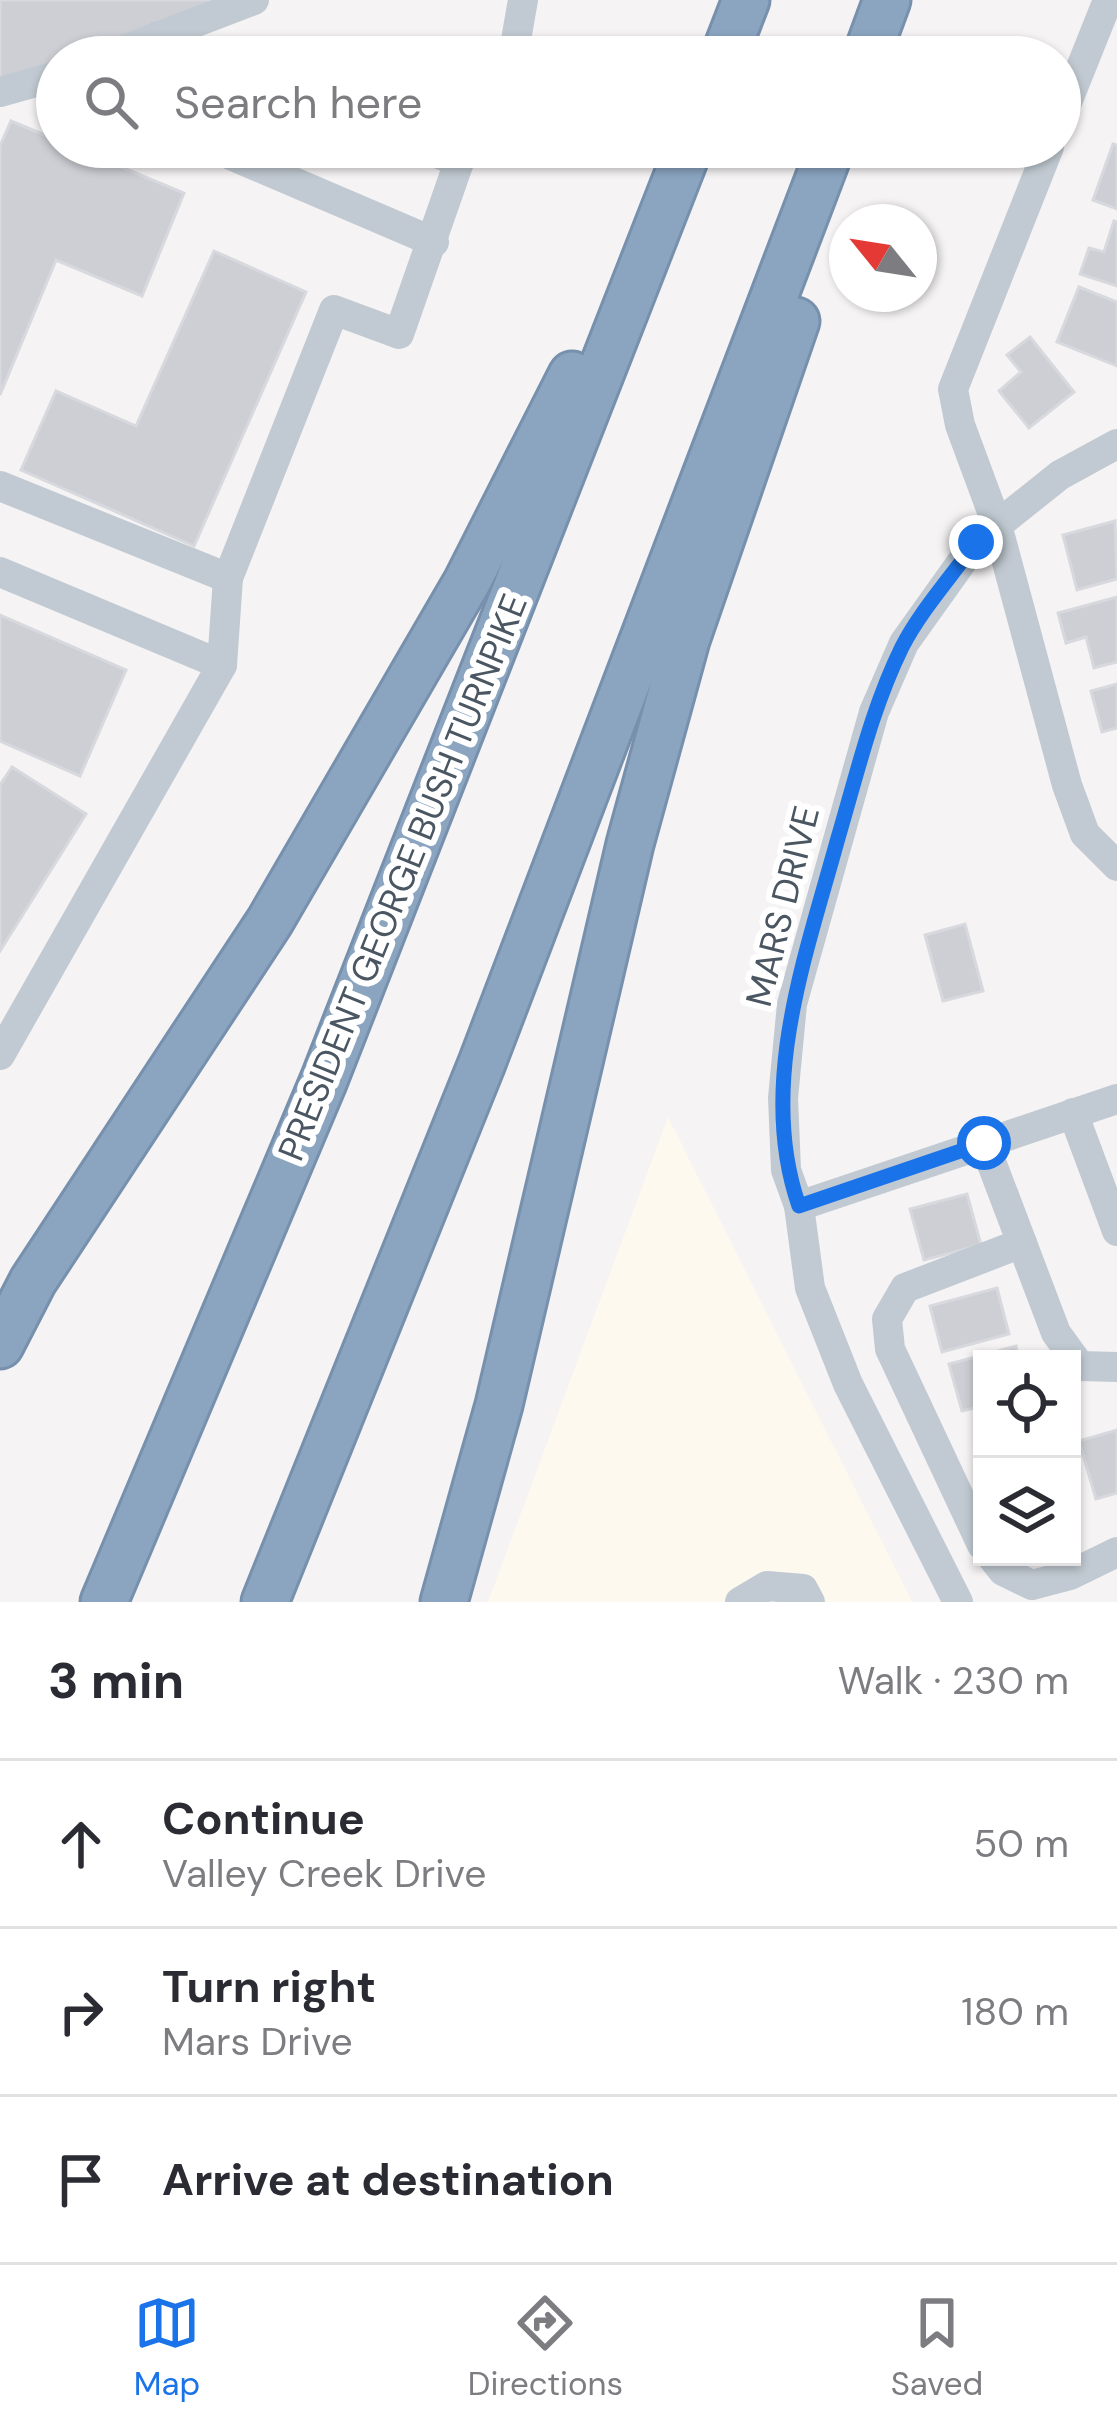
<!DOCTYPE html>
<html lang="en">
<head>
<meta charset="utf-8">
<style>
  body { margin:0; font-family:"DM Sans",sans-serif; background:#f7f7f7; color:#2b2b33 }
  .controls { position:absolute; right:36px; bottom:36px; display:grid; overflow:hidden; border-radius:0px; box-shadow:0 3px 9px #0004 }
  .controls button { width:108px; height:108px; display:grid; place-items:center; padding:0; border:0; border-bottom:3px solid #e1e1e2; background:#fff; color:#2b2b33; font:60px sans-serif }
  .compass { position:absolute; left:829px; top:204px; width:108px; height:108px; border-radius:50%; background:#fff; box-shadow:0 3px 9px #0004; rotate:300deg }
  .stop { position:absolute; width:36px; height:36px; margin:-27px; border:9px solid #1a73e8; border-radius:50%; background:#fff }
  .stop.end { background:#1a73e8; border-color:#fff; box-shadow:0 3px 12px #0008 }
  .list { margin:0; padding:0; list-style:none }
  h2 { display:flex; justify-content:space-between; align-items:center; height:156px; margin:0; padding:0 48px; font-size:51px }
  h2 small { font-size:39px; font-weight:400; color:#7c7c81 }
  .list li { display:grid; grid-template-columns:78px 1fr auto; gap:36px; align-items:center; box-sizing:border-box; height:168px; padding:0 48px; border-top:3px solid #e1e1e2 }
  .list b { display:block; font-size:45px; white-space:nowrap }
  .list p { margin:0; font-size:39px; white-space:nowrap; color:#7c7c81 }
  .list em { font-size:39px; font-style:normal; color:#7c7c81 }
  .icon { flex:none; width:66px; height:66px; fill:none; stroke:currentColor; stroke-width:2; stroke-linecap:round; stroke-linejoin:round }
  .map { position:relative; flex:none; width:1117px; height:1602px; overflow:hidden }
  .search { position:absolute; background:#fff; box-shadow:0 3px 9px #0004; left:36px; right:36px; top:36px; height:132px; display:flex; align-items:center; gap:30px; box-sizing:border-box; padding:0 42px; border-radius:66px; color:#7c7c81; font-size:45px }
  .sheet { height:660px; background:#fff }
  nav { display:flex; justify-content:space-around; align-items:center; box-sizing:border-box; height:168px; border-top:3px solid #e1e1e2; background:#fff; font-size:33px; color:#7c7c81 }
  nav a { display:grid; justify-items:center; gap:6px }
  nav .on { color:#1a73e8 }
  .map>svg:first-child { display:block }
  .commercial { fill:#fdf9ef }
  .building { fill:#cdcfd5; stroke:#d7d9de; stroke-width:3 }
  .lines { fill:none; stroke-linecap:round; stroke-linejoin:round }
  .highway-casing { stroke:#7690ad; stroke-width:51 }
  .minor { stroke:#c1cad2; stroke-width:30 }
  .highway { stroke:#8ba5c1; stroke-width:45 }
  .route { stroke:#1a73e8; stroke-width:15 }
  .labels { text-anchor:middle; stroke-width:12; stroke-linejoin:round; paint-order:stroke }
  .street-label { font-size:36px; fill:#4a5661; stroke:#fff }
</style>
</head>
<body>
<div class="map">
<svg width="1117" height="1602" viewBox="0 0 1117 1602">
  <rect width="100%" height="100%" fill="#f5f3f3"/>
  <!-- commercial -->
  <polygon class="commercial" points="668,1117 912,1602 488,1602"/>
  <!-- building -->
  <g class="building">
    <polygon points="0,0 227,0 88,57 57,57 57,70 0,93"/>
    <polygon points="11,121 57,140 57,147 73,147 184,193 142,296 56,260 0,395 0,146"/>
    <polygon points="1113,144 1117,145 1117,209 1093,200"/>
    <polygon points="1114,221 1117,222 1117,286 1080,274 1089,248 1104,252"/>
    <polygon points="214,251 306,292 194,546 21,470 56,391 136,426"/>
    <polygon points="1079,287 1117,302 1117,366 1057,342"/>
    <polygon points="1030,337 1074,392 1029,428 999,391 1021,372 1007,355"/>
    <polygon points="1115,521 1117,579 1077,590 1063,535"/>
    <polygon points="1117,597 1117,662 1094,668 1086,637 1066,643 1058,613"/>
    <polygon points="0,615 126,670 80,776 0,741"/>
    <polygon points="1117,684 1117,728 1102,732 1091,691"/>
    <polygon points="12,767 86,814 0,951 0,785"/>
    <polygon points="965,924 983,991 943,1001 925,935"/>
    <polygon points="967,1194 981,1245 924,1260 910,1209"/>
    <polygon points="997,1288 1009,1334 942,1352 930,1306"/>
    <polygon points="1016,1346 1019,1359 982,1359 982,1406 962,1411 949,1364"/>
    <polygon points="1117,1430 1117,1493 1096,1499 1079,1441"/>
  </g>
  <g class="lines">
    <defs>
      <g id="highway">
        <polyline points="724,57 746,0"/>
        <polyline points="866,57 887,0"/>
        <polyline points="0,1345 33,1281 270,921 467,582 572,375"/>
        <polyline points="104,1602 324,1080 689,147"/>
        <polyline points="265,1602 482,1063 831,147"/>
        <polyline points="444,1602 499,1405 630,844 686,640 796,321"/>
      </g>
    </defs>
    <!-- highway casing -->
    <use href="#highway" class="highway-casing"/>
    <!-- minor -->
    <g class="minor">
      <polyline points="158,36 208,57"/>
      <polyline points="105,57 254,0"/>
      <polyline points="513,57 523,0"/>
      <polyline points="0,92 57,76"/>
      <polyline points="1060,120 1108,0"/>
      <polyline points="212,147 434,242"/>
      <polyline points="422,147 459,162"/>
      <polyline points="1049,147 953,389 960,425 997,525 1067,785 1085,834 1117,866"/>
      <polyline points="0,486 228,578"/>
      <polyline points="0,572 222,665"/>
      <polyline points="0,1055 222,665 228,578 334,310 399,334 459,162 469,147"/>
      <polyline points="1073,1113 1117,1231"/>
      <polyline points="984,1143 1056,1333 1080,1366 1117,1367"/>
      <polyline points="799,1206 1117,1099"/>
      <polyline points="982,1545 890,1349 887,1319 905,1288 1022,1243"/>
      <polyline points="992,1557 1003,1571 1032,1585 1070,1575 1117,1552"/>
      <polyline points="740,1602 767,1586 803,1589 810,1602"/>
      <polyline points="958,1602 848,1384 810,1288 799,1206 786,1170 783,1098 792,1004 874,712 904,643 976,542 1060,475 1117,444"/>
    </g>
    <!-- highway -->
    <use href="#highway" class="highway"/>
  </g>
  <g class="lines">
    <!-- route -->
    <path class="route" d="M976 542C952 576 921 610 902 647 872 708 857 774 838 838 806 955 757 1086 799 1206L984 1143"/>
  </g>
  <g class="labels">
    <!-- street labels -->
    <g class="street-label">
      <text transform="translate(402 877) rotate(-68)" y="13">PRESIDENT GEORGE BUSH TURNPIKE</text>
      <text transform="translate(782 906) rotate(-76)" y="13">MARS DRIVE</text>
    </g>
  </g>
</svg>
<div class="controls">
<button><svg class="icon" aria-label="locate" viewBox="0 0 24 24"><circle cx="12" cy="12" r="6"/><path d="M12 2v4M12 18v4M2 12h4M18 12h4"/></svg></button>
<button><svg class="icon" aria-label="layers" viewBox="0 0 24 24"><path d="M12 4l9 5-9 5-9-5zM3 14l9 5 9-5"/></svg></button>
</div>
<svg class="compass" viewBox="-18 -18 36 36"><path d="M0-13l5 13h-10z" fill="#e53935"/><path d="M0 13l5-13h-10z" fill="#7c7c81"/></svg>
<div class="stop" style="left:984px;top:1143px"></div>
<div class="stop end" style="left:976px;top:542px"></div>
<div class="search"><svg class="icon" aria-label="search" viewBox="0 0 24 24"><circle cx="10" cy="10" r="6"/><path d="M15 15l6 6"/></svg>Search here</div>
</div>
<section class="sheet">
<h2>3 min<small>Walk · 230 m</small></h2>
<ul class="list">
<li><svg class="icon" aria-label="ahead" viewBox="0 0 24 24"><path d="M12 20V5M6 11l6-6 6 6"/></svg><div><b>Continue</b><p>Valley Creek Drive</p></div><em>50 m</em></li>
<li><svg class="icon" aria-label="right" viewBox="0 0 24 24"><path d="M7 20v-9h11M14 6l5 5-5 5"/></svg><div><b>Turn right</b><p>Mars Drive</p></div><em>180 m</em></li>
<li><svg class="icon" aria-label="arrive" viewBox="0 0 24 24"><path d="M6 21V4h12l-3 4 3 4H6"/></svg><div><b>Arrive at destination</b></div></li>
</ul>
</section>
<nav>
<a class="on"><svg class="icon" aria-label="map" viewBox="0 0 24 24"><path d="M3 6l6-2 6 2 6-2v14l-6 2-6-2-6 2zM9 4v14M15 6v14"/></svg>Map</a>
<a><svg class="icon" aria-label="directions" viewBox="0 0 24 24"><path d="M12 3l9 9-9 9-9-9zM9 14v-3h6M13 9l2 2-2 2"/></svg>Directions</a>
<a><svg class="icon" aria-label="saved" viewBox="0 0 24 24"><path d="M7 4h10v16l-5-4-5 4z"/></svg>Saved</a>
</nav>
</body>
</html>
